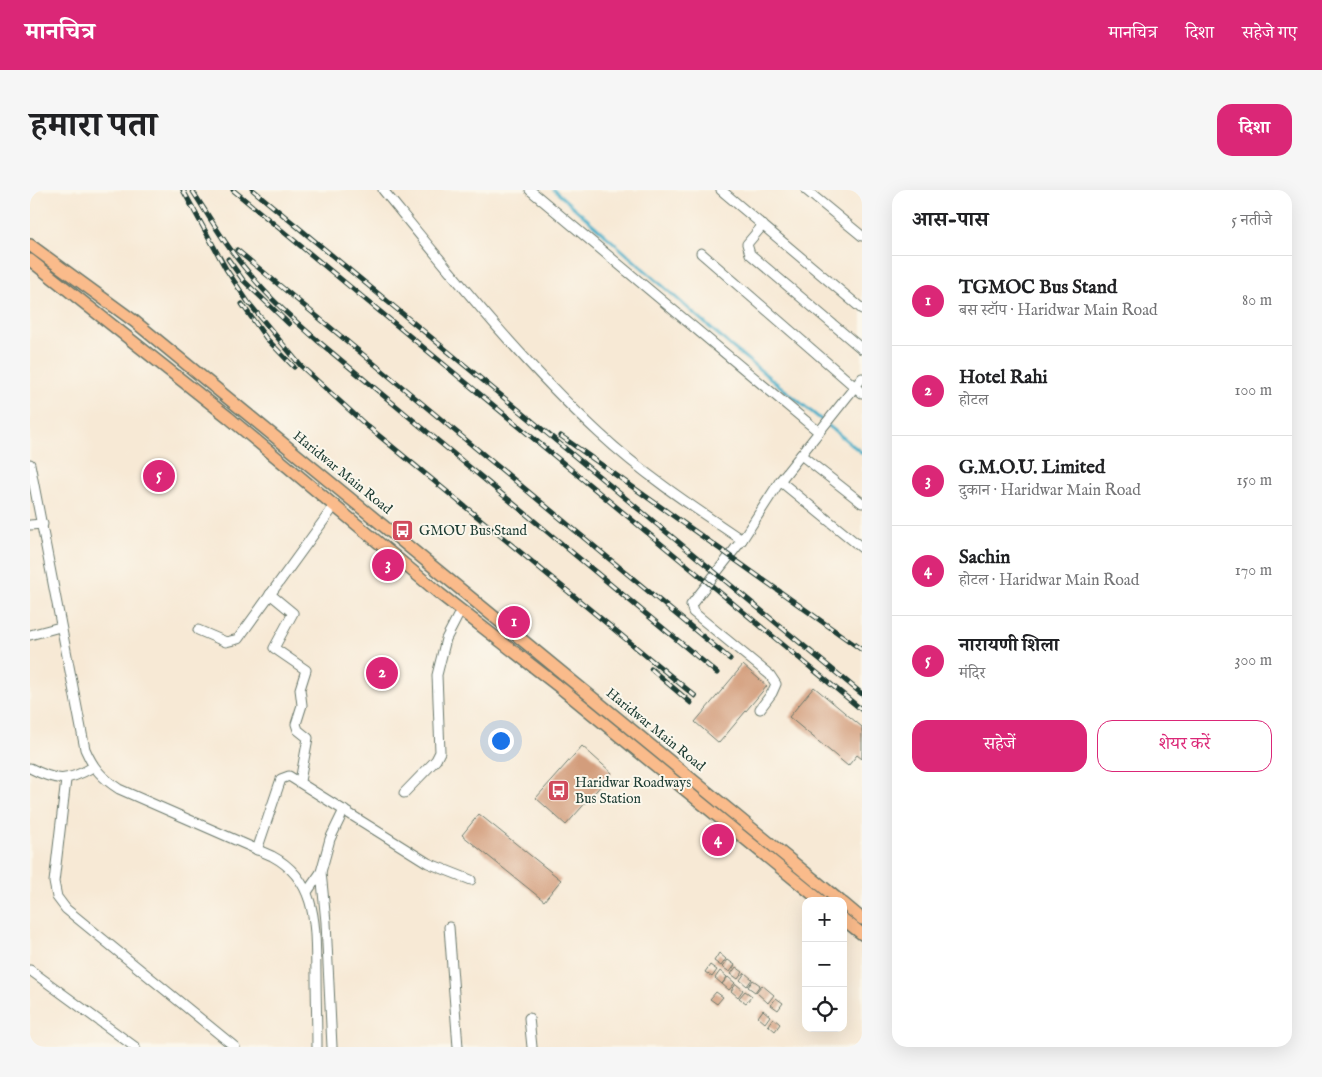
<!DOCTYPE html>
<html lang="hi">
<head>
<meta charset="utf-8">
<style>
  body { margin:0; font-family:"IM FELL English","Noto Serif Devanagari",serif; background:#f6f6f6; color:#202124 }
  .controls { position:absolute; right:15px; bottom:15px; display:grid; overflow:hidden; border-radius:10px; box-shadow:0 5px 20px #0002 }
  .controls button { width:45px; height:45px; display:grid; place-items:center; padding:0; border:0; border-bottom:1px solid #e0e0e0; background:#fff; color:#202124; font:25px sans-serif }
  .you { position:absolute; left:470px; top:550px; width:18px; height:18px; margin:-12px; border:4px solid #fff; border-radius:50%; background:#1a73e8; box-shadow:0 0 0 8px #1a73e833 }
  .badge { display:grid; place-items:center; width:32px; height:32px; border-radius:50%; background:#db2777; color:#fff; font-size:16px; font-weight:700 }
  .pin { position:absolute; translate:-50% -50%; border:2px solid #fff; box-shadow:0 1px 5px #0006 }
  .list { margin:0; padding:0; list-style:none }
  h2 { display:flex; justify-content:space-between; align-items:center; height:65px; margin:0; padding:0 20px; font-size:21px }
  h2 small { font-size:16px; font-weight:400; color:#757577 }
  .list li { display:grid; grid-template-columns:32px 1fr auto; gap:15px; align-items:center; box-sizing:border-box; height:90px; padding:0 20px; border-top:1px solid #e0e0e0 }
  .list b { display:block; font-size:19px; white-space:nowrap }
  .list p { margin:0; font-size:16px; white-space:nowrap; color:#757577 }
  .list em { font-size:16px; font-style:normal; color:#757577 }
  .actions { display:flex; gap:10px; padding:15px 20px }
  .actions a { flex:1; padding:11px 0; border:1px solid #db2777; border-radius:15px; text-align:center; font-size:18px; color:#db2777 }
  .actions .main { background:#db2777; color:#fff }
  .icon { flex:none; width:28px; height:28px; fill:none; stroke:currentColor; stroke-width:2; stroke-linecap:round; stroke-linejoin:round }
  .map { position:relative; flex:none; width:832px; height:857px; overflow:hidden; border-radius:15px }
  header { display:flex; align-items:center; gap:30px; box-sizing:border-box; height:70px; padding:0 25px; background:#db2777; color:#fff }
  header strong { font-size:24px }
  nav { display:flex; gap:28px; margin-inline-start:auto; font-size:18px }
  .intro { display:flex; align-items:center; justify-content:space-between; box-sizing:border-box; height:120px; padding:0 30px }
  h1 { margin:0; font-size:35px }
  .button { padding:12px 22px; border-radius:15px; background:#db2777; color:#fff; font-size:18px; font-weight:700 }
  main { display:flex; gap:30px; padding:0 30px }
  aside { flex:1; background:#fff; border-radius:15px; box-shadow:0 5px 20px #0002 }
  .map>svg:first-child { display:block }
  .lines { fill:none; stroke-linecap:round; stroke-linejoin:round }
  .stream { stroke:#48aec8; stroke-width:3 }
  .building { fill:#d39d7c }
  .minor-casing { stroke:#6b796c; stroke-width:11 }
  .major-casing { stroke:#6b796c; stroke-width:14 }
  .minor { stroke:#fff; stroke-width:9 }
  .major { stroke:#fabb8b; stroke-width:11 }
  .rail-casing { stroke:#1f3d34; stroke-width:5 }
  .rail { stroke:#fbf7ec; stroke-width:3; stroke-dasharray:9; stroke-linecap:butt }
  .labels { text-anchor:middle; stroke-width:4; stroke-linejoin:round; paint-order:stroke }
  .street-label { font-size:14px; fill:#1f3d34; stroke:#fbf7ec }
  .poi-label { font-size:14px; fill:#1f3d34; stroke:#fbf7ec; text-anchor:start }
</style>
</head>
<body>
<header>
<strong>मानचित्र</strong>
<nav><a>मानचित्र</a><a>दिशा</a><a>सहेजे गए</a></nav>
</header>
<div class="intro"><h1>हमारा पता</h1><a class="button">दिशा</a></div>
<main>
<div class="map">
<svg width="832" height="857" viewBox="0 0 832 857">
  <rect width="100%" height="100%" fill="#fbf7ec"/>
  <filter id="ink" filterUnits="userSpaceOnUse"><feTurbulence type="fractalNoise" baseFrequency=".02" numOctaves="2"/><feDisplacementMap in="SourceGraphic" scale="10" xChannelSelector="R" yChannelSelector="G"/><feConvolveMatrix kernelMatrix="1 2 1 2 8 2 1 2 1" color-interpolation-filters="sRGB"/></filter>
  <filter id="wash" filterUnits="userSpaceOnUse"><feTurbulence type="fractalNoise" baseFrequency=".0096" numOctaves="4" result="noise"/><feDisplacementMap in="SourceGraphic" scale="20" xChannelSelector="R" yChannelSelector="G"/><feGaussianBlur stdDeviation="1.12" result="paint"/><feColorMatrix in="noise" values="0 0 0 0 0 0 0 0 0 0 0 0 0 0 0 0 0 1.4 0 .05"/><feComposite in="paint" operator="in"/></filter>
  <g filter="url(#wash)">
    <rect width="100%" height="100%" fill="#f7e9d5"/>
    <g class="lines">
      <!-- stream -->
      <polyline class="stream" points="524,0 702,157 832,263"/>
    </g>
    <g id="blocks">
      <!-- building -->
      <g class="building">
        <polygon points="713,475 737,496 689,553 665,532"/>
        <polygon points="784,497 832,537 832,569 827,565 818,576 759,527"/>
        <polygon points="552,556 582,583 536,635 506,608"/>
        <polygon points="449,624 531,690 514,711 432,645"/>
        <polygon points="689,763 696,769 691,776 684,771"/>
        <polygon points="698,770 705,775 700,782 692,777"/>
        <polygon points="680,775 687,780 682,787 675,782"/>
        <polygon points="706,777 713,782 708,789 701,784"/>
        <polygon points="690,781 697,787 692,794 685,788"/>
        <polygon points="715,783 722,789 717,796 710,790"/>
        <polygon points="698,787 705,793 699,800 692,794"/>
        <polygon points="723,790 730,795 725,802 718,797"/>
        <polygon points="706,794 713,800 708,807 701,801"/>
        <polygon points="732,795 744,805 738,813 726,802"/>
        <polygon points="715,801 722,806 716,813 709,808"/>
        <polygon points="686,802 693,807 687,814 680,809"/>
        <polygon points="746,808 753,813 748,820 741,815"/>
        <polygon points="733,820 740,826 735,833 728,827"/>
        <polygon points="743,828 750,834 745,841 738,835"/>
      </g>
    </g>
  </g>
  <g filter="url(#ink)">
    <use href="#blocks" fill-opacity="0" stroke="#6b796c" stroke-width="1"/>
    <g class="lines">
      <defs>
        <g id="minor">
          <path d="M353 0C421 83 490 170 569 243 613 284 663 317 712 350"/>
          <polyline points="500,0 789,242"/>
          <polyline points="691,0 832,119"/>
          <polyline points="776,0 832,46"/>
          <polyline points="733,35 717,54 720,64 832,159"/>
          <polyline points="671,63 832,203"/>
          <polyline points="771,265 832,313"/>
          <path d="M0 274 55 559C63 578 72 588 89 599L242 666C289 691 285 738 286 784 286 808 287 833 287 857"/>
          <polyline points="750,291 832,358"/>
          <polyline points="0,335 13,334"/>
          <polyline points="240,404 263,423 244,458 276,480 270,499 272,515 266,534 268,540 278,548 270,591"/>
          <polyline points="168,440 196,452 208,449 305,315"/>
          <polyline points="0,445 30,437"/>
          <polyline points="730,519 742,503 746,494 740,485 663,422 661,415 712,350 750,291 832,188"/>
          <path d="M0 578C27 592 37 592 63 577"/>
          <polyline points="36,590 24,692 27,707 36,719 205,857"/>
          <polyline points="374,603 406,570 410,562 407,485 416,449 431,420"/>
          <polyline points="227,660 251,589 259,586 398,673 441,690"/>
          <polyline points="277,702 291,682"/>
          <polyline points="419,737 428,857"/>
          <polyline points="0,780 105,857"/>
          <polyline points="499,828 502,857"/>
          <polyline points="302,857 296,732 291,682 300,649 314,620"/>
        </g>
        <g id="major">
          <polyline points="0,55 104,131 810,711"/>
          <polyline points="0,70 198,227 410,404 532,499 791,711"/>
          <polyline points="813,713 832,729"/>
          <polyline points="813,729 832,744"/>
        </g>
      </defs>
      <!-- minor casing -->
      <use href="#minor" class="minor-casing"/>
      <!-- major casing -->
      <use href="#major" class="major-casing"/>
      <!-- minor -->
      <use href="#minor" class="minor"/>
      <!-- major -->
      <use href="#major" class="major"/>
      <defs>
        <g id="rail">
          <polyline points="153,0 196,79 218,112 271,176 336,235 665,506"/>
          <path d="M162 0C180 28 197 58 219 83 239 108 264 130 288 151L687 483"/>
          <polyline points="203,0 832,520"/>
          <polyline points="223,0 832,504"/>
          <polyline points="207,60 700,469"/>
          <polyline points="198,69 213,90 259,134"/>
          <polyline points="212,114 236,148 264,177"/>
          <polyline points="531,246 832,460"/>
          <polyline points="621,479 661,513"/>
        </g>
      </defs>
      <!-- rail casing -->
      <use href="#rail" class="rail-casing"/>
      <!-- rail -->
      <use href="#rail" class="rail"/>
    </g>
  </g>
  <!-- icons -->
  <defs>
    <symbol id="bus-square" viewBox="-11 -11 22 22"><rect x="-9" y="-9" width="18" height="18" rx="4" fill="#d1495b" stroke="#fbf7ec"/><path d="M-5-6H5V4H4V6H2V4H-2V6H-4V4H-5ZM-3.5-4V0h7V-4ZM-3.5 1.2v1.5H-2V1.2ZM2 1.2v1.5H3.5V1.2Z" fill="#fff"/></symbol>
  </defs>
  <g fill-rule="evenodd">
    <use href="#bus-square" x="360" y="328" width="25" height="25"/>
    <use href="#bus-square" x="516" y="588" width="25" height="25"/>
  </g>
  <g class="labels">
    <!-- street labels -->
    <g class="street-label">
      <text transform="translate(313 282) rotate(39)" y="5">Haridwar Main Road</text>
      <text transform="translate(626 539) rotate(39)" y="5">Haridwar Main Road</text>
    </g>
    <!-- poi labels -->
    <g class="poi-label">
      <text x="389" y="345">GMOU Bus Stand</text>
      <text x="545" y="597">Haridwar Roadways<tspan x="545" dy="16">Bus Station</tspan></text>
    </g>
  </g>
</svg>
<div class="controls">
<button>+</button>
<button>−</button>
<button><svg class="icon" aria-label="locate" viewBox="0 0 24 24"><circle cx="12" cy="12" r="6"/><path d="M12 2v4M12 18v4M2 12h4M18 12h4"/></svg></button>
</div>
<div class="you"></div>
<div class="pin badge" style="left:484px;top:432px">1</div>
<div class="pin badge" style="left:352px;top:483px">2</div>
<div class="pin badge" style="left:358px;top:375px">3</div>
<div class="pin badge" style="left:688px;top:650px">4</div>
<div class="pin badge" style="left:129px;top:286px">5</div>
</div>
<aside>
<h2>आस-पास<small>5 नतीजे</small></h2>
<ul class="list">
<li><span class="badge">1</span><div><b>TGMOC Bus Stand</b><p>बस स्टॉप · Haridwar Main Road</p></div><em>80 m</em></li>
<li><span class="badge">2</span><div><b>Hotel Rahi</b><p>होटल</p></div><em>100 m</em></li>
<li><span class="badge">3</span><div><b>G.M.O.U. Limited</b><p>दुकान · Haridwar Main Road</p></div><em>150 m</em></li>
<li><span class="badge">4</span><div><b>Sachin</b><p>होटल · Haridwar Main Road</p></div><em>170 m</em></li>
<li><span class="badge">5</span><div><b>नारायणी शिला</b><p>मंदिर</p></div><em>300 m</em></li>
</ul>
<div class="actions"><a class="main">सहेजें</a><a>शेयर करें</a></div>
</aside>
</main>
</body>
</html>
